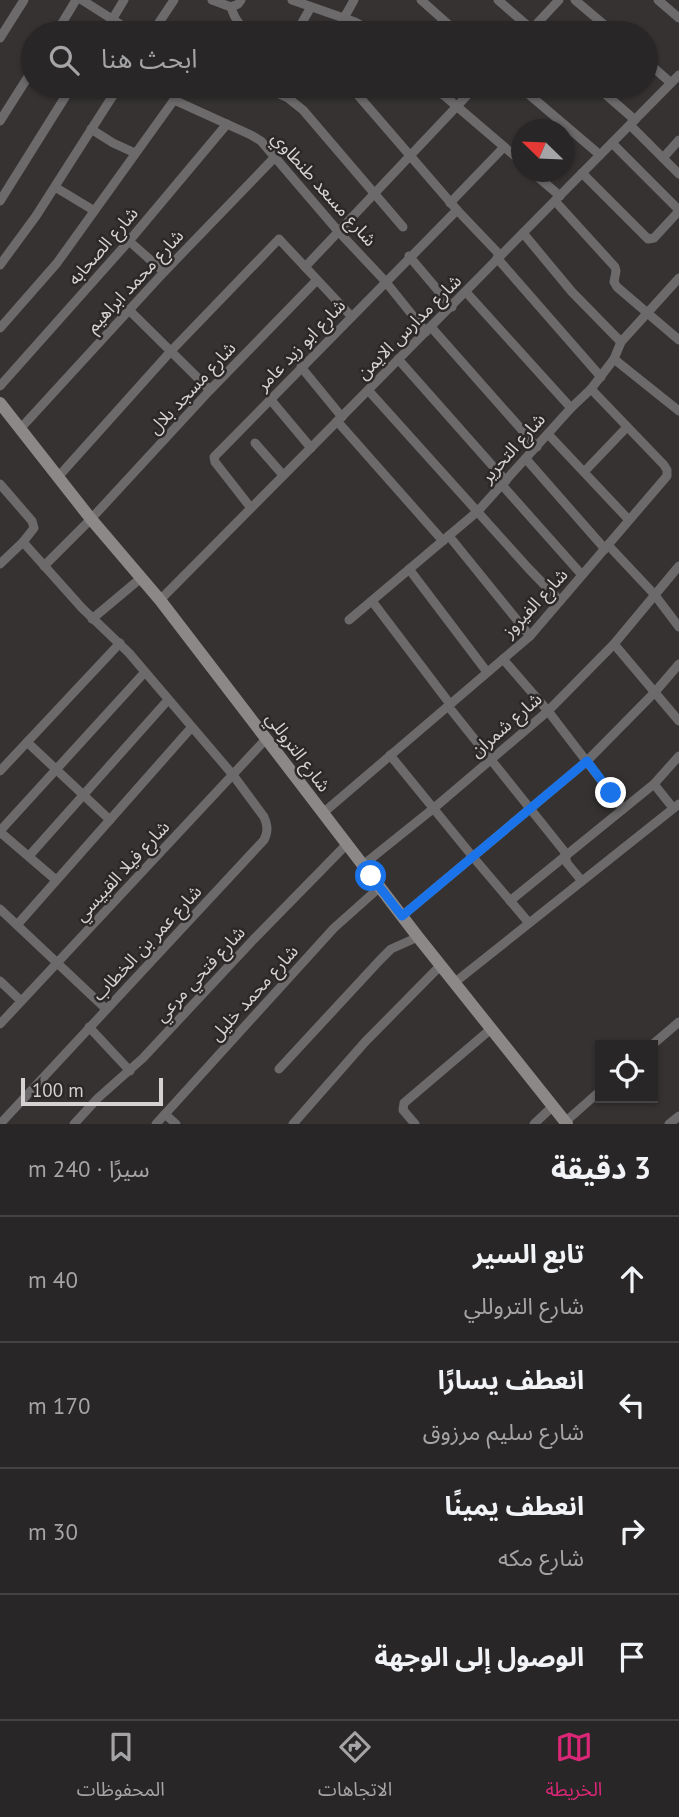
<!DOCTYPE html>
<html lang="ar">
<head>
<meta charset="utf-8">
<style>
  body { margin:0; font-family:"PT Sans","Noto Sans Arabic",sans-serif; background:#302e2e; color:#f1f3f6; direction:rtl }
  .controls { position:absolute; right:21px; bottom:21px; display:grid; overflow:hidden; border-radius:0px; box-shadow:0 2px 5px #0004 }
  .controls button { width:63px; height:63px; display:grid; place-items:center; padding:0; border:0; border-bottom:2px solid #444343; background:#282626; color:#f1f3f6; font:35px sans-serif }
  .compass { position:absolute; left:511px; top:119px; width:63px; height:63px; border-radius:50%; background:#282626; box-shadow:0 2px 5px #0004; rotate:293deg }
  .scale { position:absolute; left:21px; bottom:18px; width:142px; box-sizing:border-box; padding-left:7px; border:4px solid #d6d2d3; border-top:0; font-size:19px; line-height:24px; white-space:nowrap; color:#d6d2d3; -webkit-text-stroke:5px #2c2828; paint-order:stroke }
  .stop { position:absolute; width:21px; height:21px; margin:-16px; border:5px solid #1a73e8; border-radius:50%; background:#fff }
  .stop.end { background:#1a73e8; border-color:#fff; box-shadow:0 2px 7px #0008 }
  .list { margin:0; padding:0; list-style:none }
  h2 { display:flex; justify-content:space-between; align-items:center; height:91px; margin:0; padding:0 28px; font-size:30px }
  h2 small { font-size:23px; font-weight:400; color:#a5a5a7 }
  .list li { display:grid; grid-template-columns:46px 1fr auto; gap:21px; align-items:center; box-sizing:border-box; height:126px; padding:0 28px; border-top:2px solid #444343 }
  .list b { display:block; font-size:26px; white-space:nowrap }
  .list p { margin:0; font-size:23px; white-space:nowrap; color:#a5a5a7 }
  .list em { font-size:23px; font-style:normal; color:#a5a5a7 }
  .icon { flex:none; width:38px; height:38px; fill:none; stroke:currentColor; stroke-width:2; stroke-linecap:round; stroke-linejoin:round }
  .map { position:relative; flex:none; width:679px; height:1124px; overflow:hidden; direction:ltr }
  .search { position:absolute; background:#282626; box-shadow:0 2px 5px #0004; left:21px; right:21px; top:21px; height:77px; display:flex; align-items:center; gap:18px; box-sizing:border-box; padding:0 24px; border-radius:38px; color:#a5a5a7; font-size:26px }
  .sheet { height:595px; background:#282626 }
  nav { display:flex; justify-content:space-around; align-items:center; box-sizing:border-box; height:98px; border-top:2px solid #444343; background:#282626; font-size:19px; color:#a5a5a7 }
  nav a { display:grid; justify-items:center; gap:4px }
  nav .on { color:#db2777 }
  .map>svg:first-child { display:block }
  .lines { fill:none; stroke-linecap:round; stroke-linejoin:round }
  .street { stroke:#6c6a6a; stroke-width:9 }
  .secondary { stroke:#8c8888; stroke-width:12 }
  .route { stroke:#1a73e8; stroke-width:9 }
  .labels { text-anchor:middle; stroke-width:5; stroke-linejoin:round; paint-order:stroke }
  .street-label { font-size:18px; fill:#d6d2d3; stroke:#2c2828 }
</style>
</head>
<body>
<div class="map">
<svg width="679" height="1124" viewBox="0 0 679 1124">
  <rect width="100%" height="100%" fill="#363232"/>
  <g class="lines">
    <!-- street -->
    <g class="street">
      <polyline points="82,0 134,33"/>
      <polyline points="212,0 231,7 238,4 241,0"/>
      <polyline points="292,0 355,22 375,33"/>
      <polyline points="421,0 458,33"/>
      <polyline points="498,0 536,33"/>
      <polyline points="575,0 614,33"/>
      <polyline points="658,0 679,18"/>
      <path d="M231 7C235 20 240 27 252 33"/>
      <polyline points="344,18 354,0"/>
      <polyline points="529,32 559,0"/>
      <polyline points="56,33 76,0"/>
      <polyline points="104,33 124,0"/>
      <polyline points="152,33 174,0"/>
      <polyline points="296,33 311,7"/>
      <polyline points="0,38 24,0"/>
      <polyline points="646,61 671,83"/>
      <polyline points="261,86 288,98 303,110 403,227"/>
      <polyline points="350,86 457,210 500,255"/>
      <polyline points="433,86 522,162"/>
      <polyline points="519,86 600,155"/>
      <polyline points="596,86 635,120"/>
      <polyline points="174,100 251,135 261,141 338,231 385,281 426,332"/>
      <polyline points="0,121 33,69"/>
      <polyline points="630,125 679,174"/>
      <polyline points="91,129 113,143 135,153"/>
      <polyline points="612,143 679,210"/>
      <polyline points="663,158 679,140"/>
      <polyline points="532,172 560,196"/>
      <polyline points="582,173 648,239 654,238 679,211"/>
      <polyline points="55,187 93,210"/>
      <polyline points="0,201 72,86"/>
      <polyline points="555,201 615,267 616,271 614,282 617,287 679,340"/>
      <polyline points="450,203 504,147"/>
      <polyline points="523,233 572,292 621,342"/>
      <polyline points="129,241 164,272"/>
      <polyline points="409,256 452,307"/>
      <polyline points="497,258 601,377"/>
      <polyline points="0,265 36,216 119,86"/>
      <polyline points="305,267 476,86"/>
      <polyline points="466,292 571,408"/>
      <polyline points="129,310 210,390"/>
      <polyline points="431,327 537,447"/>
      <polyline points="0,328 57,263 184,86"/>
      <polyline points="398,359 506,481"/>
      <polyline points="614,359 679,411"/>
      <polyline points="301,367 342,417"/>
      <polyline points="0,386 129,241 227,124"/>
      <polyline points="368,390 529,569 560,601"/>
      <polyline points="270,399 311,448"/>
      <polyline points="337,421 443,541"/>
      <polyline points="20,429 164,272 275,157"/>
      <polyline points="548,434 629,520"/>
      <polyline points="255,443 283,475"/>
      <polyline points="526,459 605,549"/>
      <polyline points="584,472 627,427"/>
      <polyline points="58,477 171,351 279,239 351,316"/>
      <polyline points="0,484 32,521 34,528 23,542 0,564"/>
      <polyline points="502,485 582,575"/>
      <polyline points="251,508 215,462 214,457 457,210"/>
      <polyline points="449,536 530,636"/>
      <polyline points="608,545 654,594 679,627"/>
      <polyline points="44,566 91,519 210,390 317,280"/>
      <polyline points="409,569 487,672"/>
      <path d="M160 600C333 425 507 251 679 75"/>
      <polyline points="372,601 450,704"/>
      <polyline points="92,619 141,578"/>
      <polyline points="349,620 478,511 571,408 591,389 614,359 621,342 679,278"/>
      <polyline points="614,644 679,721"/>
      <polyline points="503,659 548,711 623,809"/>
      <polyline points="448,706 564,851 567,863 581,880"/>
      <polyline points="27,742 110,820"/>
      <polyline points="390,755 473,857 529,923"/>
      <polyline points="0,771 120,643"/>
      <polyline points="654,784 673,808"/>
      <polyline points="323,813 530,636 667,476 667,470 664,465 591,389"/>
      <polyline points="0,831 145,672"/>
      <polyline points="0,832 56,880"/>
      <polyline points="29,856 168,700"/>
      <polyline points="363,865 434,808 548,711 614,644 679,566"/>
      <polyline points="510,901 654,784 679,756"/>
      <polyline points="0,909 106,1009"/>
      <polyline points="402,916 587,761 655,692 679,664"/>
      <polyline points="17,925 191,728"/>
      <polyline points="0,981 21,1001"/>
      <polyline points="454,983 679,804"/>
      <polyline points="0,1024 266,739"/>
      <polyline points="89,1027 130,1071"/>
      <polyline points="652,1045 679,1022"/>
      <polyline points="279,1069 380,960 391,949 418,937"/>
      <polyline points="165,1114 176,1124"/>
      <polyline points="565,1122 600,1091"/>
      <path d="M0 1124 264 840C268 832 268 826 264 817L233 775 129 653 82 608 23 542"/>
      <polyline points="74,1124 98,1098 143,1058 253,940 347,844"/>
      <polyline points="156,1124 334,928 380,887"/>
      <polyline points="293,1124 365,1042 440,966"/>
      <polyline points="415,1124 403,1110 404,1103 491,1029"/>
      <polyline points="534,1124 552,1107"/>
      <polyline points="669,1124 679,1116"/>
    </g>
    <!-- secondary -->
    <polyline class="secondary" points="0,403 91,519 160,600 418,937 567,1124"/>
  </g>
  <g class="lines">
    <!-- route -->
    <polyline class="route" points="371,876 402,916 587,761 611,793"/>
  </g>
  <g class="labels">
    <!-- street labels -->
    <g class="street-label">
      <text transform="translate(324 189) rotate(48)" y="6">شارع مسعد طنطاوي</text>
      <text transform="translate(103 246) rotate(-49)" y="6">شارع الصحابه</text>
      <text transform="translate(135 281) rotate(-47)" y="6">شارع محمد ابراهيم</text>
      <text transform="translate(409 327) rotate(-45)" y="6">شارع مدارس الايمن</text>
      <text transform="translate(301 345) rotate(-46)" y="6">شارع ابو زيد عامر</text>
      <text transform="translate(192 388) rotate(-47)" y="6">شارع مسجد بلال</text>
      <text transform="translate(513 448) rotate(-48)" y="6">شارع التحرير</text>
      <text transform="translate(535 603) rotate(-47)" y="6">شارع الفيروز</text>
      <text transform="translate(506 725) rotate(-41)" y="6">شارع شمران</text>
      <text transform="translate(298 752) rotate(53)" y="6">شارع التروللي</text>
      <text transform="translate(122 871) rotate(-47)" y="6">شارع فيلا القبيسي</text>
      <text transform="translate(147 943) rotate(-47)" y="6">شارع عمر بن الخطاب</text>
      <text transform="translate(200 974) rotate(-47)" y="6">شارع فتحي مرعي</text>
      <text transform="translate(254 993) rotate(-48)" y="6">شارع محمد خليل</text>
    </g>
  </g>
</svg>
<div class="controls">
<button><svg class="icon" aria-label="locate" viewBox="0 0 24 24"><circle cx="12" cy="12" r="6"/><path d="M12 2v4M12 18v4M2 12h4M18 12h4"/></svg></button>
</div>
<svg class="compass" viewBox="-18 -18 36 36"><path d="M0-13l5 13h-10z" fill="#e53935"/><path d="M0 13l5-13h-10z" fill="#a5a5a7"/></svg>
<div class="scale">100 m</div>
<div class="stop" style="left:371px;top:876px"></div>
<div class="stop end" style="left:611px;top:793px"></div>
<div class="search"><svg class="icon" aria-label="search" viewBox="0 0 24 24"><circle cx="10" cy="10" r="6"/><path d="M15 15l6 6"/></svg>ابحث هنا</div>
</div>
<section class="sheet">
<h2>3 دقيقة<small>سيرًا · 240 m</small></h2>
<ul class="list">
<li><svg class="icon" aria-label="ahead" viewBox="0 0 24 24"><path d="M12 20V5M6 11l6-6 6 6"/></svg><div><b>تابع السير</b><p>شارع التروللي</p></div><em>40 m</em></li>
<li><svg class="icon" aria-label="left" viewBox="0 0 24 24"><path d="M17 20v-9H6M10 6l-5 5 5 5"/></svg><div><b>انعطف يسارًا</b><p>شارع سليم مرزوق</p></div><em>170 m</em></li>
<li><svg class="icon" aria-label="right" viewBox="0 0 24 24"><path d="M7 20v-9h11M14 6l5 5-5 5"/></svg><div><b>انعطف يمينًا</b><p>شارع مكه</p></div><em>30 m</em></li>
<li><svg class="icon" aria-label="arrive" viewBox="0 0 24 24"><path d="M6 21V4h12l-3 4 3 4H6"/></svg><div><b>الوصول إلى الوجهة</b></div></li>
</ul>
</section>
<nav>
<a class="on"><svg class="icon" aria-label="map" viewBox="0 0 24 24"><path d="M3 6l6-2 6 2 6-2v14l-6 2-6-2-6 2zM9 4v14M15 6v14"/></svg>الخريطة</a>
<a><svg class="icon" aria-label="directions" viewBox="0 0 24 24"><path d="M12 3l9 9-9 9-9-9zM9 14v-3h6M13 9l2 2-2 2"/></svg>الاتجاهات</a>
<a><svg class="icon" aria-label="saved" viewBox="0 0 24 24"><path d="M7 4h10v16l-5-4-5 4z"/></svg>المحفوظات</a>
</nav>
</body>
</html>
